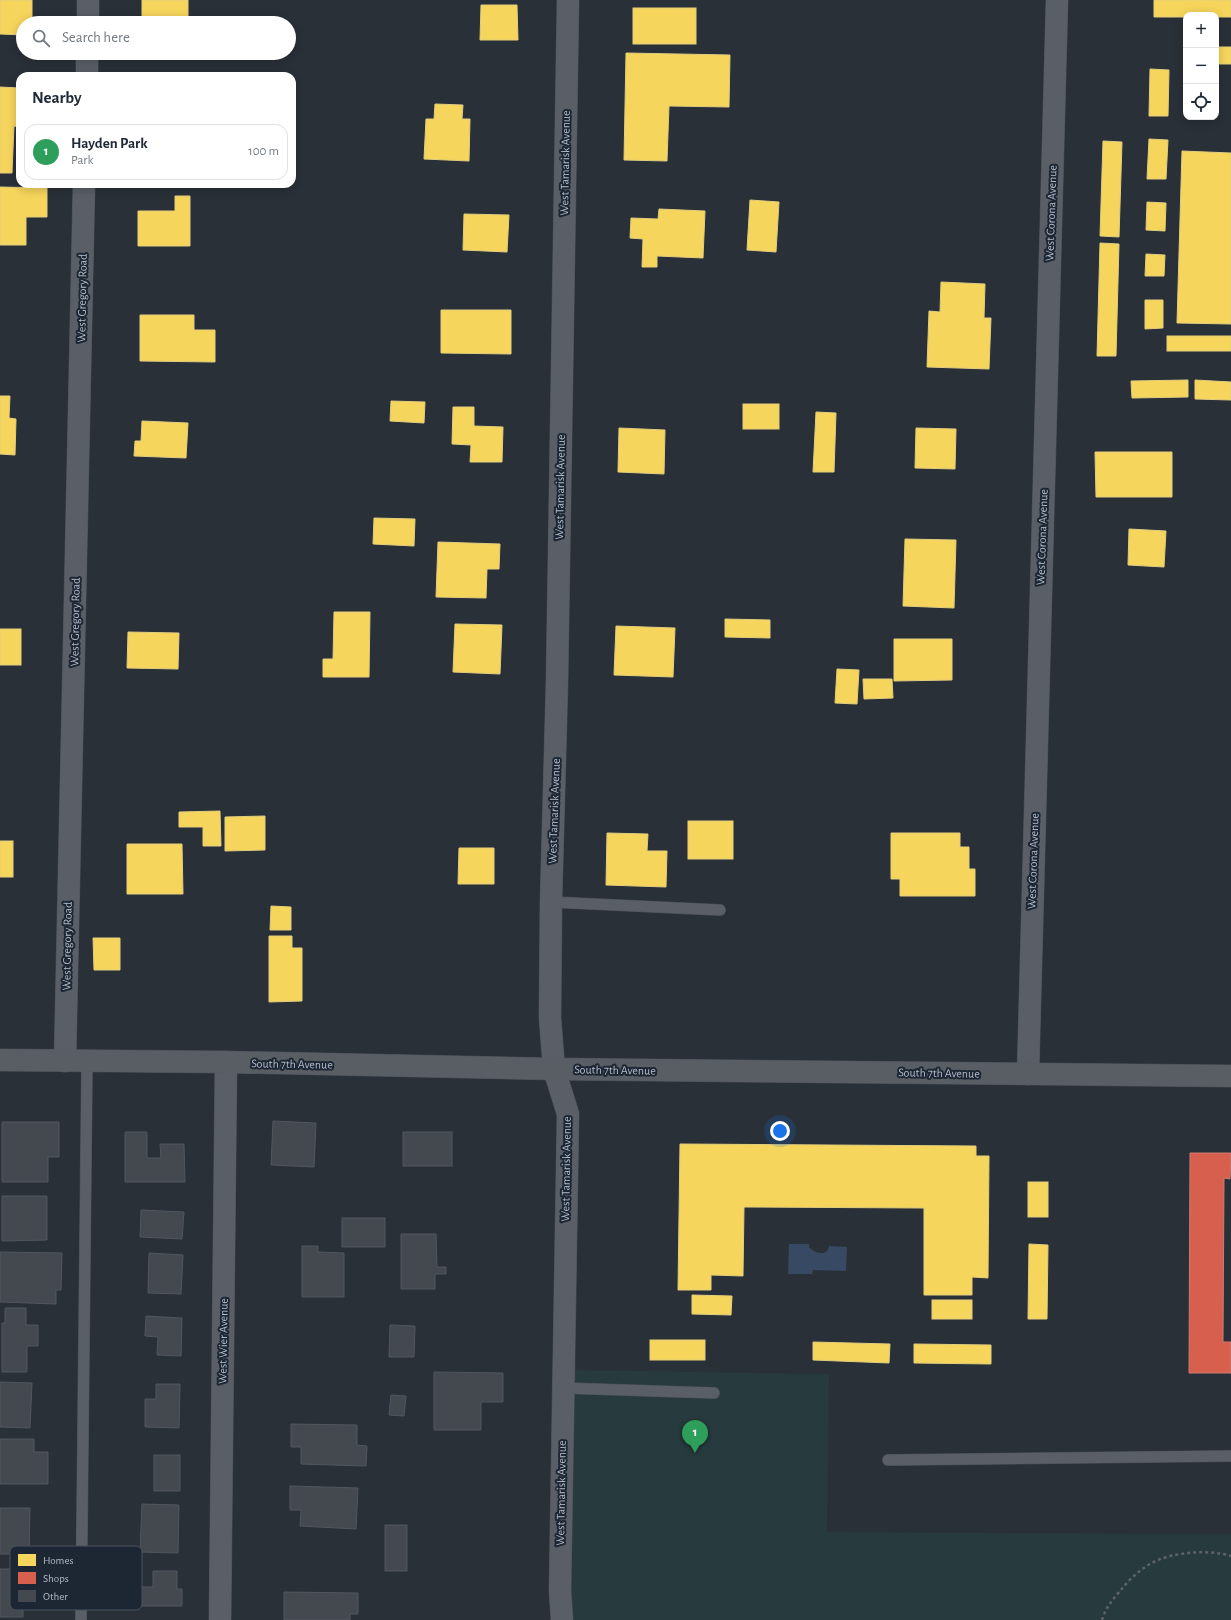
<!DOCTYPE html>
<html lang="en">
<head>
<meta charset="utf-8">
<style>
  body { margin:0; font-family:"Alegreya Sans",sans-serif; background:#f6f6f7; color:#1f2937 }
  .controls { position:absolute; right:12px; top:12px; display:grid; overflow:hidden; border-radius:8px; box-shadow:0 2px 10px #0003 }
  .controls button { width:36px; height:36px; display:grid; place-items:center; padding:0; border:0; border-bottom:1px solid #e0e1e3; background:#fff; color:#1f2937; font:20px sans-serif }
  .you { position:absolute; left:780px; top:1131px; width:14px; height:14px; margin:-10px; border:3px solid #fff; border-radius:50%; background:#1a73e8; box-shadow:0 0 0 6px #1a73e833 }
  .badge { display:grid; place-items:center; width:26px; height:26px; border-radius:50%; background:#0f766e; color:#fff; font-size:13px; font-weight:700 }
  .pin { position:absolute; translate:-50% -33px; filter:drop-shadow(0 1px 2px #0008) }
  .pin::after { content:''; position:absolute; top:21px; width:14px; height:12px; background:inherit; clip-path:polygon(0 0,100% 0,50% 100%) }
  .list { margin:0; padding:0; list-style:none }
  h2 { display:flex; justify-content:space-between; align-items:center; height:52px; margin:0; padding:0 16px; font-size:17px }
  h2 small { font-size:13px; font-weight:400; color:#747a83 }
  .list li { display:grid; grid-template-columns:26px 1fr auto; gap:12px; align-items:center; box-sizing:border-box; height:56px; margin:0 8px 8px; padding:0 8px; border:1px solid #e0e1e3; border-radius:12px }
  .list b { display:block; font-size:15px; white-space:nowrap }
  .list p { margin:0; font-size:13px; white-space:nowrap; color:#747a83 }
  .list em { font-size:13px; font-style:normal; color:#747a83 }
  .icon { flex:none; width:22px; height:22px; fill:none; stroke:currentColor; stroke-width:2; stroke-linecap:round; stroke-linejoin:round }
  .map { position:relative; flex:none; width:1231px; height:1620px; overflow:hidden }
  .search { position:absolute; background:#fff; box-shadow:0 2px 10px #0003; left:16px; top:16px; width:280px; height:44px; display:flex; align-items:center; gap:10px; box-sizing:border-box; padding:0 14px; border-radius:22px; color:#747a83; font-size:15px }
  .panel { position:absolute; background:#fff; box-shadow:0 2px 10px #0003; left:16px; top:72px; width:280px; height:116px; border-radius:12px }
  .map>svg:first-child { display:block }
  .green { fill:#273a3e }
  .water { fill:#384963 }
  .homes { fill:#f6d55c; stroke:#e2ce7d }
  .shops { fill:#d6604d; stroke:#cc7c72 }
  .building { fill:#444950; stroke:#52575f }
  .lines { fill:none; stroke-linecap:round; stroke-linejoin:round }
  .service-casing { stroke:#484c53; stroke-width:12 }
  .minor-casing { stroke:#484c53; stroke-width:23 }
  .secondary-casing { stroke:#484c53; stroke-width:23 }
  .path { stroke:#5d636a; stroke-width:2.5; stroke-dasharray:3 3; stroke-linecap:butt }
  .service { stroke:#5a5e66; stroke-width:11 }
  .minor { stroke:#5a5e66; stroke-width:22 }
  .secondary { stroke:#595d64; stroke-width:22 }
  .labels { text-anchor:middle; stroke-width:4; stroke-linejoin:round; paint-order:stroke }
  .street-label { font-size:12px; fill:#b4bcc9; stroke:#1d2633 }
  .key { fill:#1d2633; stroke:#4a5360; stroke-width:1 }
  .key-label { font-size:11px; fill:#b4bcc9 }
</style>
</head>
<body>
<div class="map">
<svg width="1231" height="1620" viewBox="0 0 1231 1620">
  <rect width="100%" height="100%" fill="#2a3038"/>
  <!-- green -->
  <polygon class="green" points="563,1370 829,1374 827,1532 1231,1534 1231,1620 562,1620"/>
  <!-- water -->
  <path class="water" d="M789 1244H809V1247C814 1252 817 1253 824 1253L828 1250 829 1246 847 1247 846 1271 813 1270 812 1274H788Z"/>
  <!-- homes -->
  <g class="homes">
    <polygon points="0,0 32,0 32,23 23,23 23,35 0,34"/>
    <rect x="142" y="0" width="46" height="23"/>
    <polygon points="1154,0 1231,0 1231,17 1216,17 1216,15 1186,15 1186,17 1154,17"/>
    <polygon points="481,5 517,5 518,40 480,40"/>
    <rect x="633" y="8" width="63" height="36"/>
    <rect x="1216" y="47" width="15" height="17"/>
    <rect x="142" y="53" width="73" height="4"/>
    <polygon points="626,53 730,55 729,107 669,106 667,161 624,160"/>
    <polygon points="1150,69 1169,70 1168,116 1149,116"/>
    <polygon points="0,87 20,88 20,127 14,126 12,173 0,173"/>
    <polygon points="435,104 463,105 462,119 470,119 469,161 424,159 426,119 434,119"/>
    <polygon points="1149,139 1168,140 1166,179 1147,179"/>
    <polygon points="1103,141 1122,142 1119,237 1100,236"/>
    <polygon points="1182,151 1231,153 1231,324 1177,323"/>
    <polygon points="0,187 47,188 47,217 26,217 26,245 0,245"/>
    <polygon points="175,196 190,196 190,246 138,246 138,211 175,211"/>
    <polygon points="750,200 779,202 776,252 747,250"/>
    <polygon points="1147,202 1166,203 1165,231 1146,230"/>
    <polygon points="659,209 705,211 703,258 657,256 657,267 642,267 643,239 630,238 631,218 658,219"/>
    <polygon points="464,214 509,215 507,252 463,250"/>
    <polygon points="1100,243 1119,244 1116,356 1097,356"/>
    <polygon points="1146,254 1165,255 1164,276 1145,276"/>
    <polygon points="941,282 985,284 984,318 991,318 989,369 927,367 929,311 940,312"/>
    <polygon points="1145,300 1163,300 1163,328 1145,329"/>
    <polygon points="441,310 511,310 511,354 441,353"/>
    <polygon points="140,315 194,315 194,330 215,330 215,362 140,361"/>
    <rect x="1167" y="336" width="64" height="15"/>
    <polygon points="1188,380 1188,397 1132,398 1131,381"/>
    <polygon points="1195,380 1231,382 1231,400 1195,399"/>
    <polygon points="0,396 10,396 9,418 16,419 15,455 0,454"/>
    <polygon points="391,401 425,402 424,423 390,421"/>
    <rect x="743" y="404" width="36" height="25"/>
    <polygon points="453,407 474,407 474,426 503,427 502,462 470,462 471,445 452,444"/>
    <polygon points="816,412 836,413 834,472 813,472"/>
    <polygon points="142,421 188,423 186,458 134,456 135,441 141,441"/>
    <polygon points="619,428 665,430 664,474 618,472"/>
    <polygon points="916,428 956,429 955,469 915,468"/>
    <polygon points="1095,452 1172,452 1172,497 1096,497"/>
    <polygon points="374,518 415,519 414,546 373,544"/>
    <polygon points="1129,529 1166,531 1164,567 1128,565"/>
    <polygon points="905,539 956,540 954,608 903,606"/>
    <polygon points="438,542 500,544 499,569 487,569 486,598 436,597"/>
    <polygon points="334,612 370,612 369,677 323,677 323,659 333,659"/>
    <polygon points="725,619 770,620 770,638 725,637"/>
    <polygon points="455,624 502,625 500,674 453,672"/>
    <polygon points="616,626 675,628 673,677 614,675"/>
    <rect x="0" y="629" width="21" height="36"/>
    <polygon points="128,632 179,633 178,669 127,668"/>
    <polygon points="894,639 952,639 952,680 894,681"/>
    <polygon points="837,669 859,670 857,704 835,703"/>
    <polygon points="863,679 892,679 893,698 864,699"/>
    <polygon points="220,811 221,846 203,846 203,827 179,827 179,812"/>
    <polygon points="265,816 265,850 225,851 225,817"/>
    <rect x="688" y="821" width="45" height="38"/>
    <polygon points="607,833 648,834 647,851 667,851 666,887 606,885"/>
    <polygon points="891,833 960,833 960,847 969,847 969,869 975,869 975,896 900,896 900,879 891,879"/>
    <rect x="0" y="841" width="13" height="36"/>
    <polygon points="127,844 182,844 183,894 127,894"/>
    <polygon points="459,848 494,848 494,884 458,884"/>
    <polygon points="271,906 291,907 291,930 270,930"/>
    <polygon points="269,936 292,936 292,948 302,948 302,1001 269,1002"/>
    <polygon points="93,938 120,938 120,970 94,970"/>
    <polygon points="680,1144 976,1146 976,1156 989,1156 988,1278 972,1277 972,1295 924,1295 924,1208 744,1207 743,1276 711,1275 711,1290 678,1290"/>
    <rect x="1028" y="1182" width="20" height="35"/>
    <polygon points="1029,1244 1048,1245 1047,1319 1028,1319"/>
    <polygon points="692,1295 732,1296 731,1315 692,1314"/>
    <rect x="932" y="1300" width="40" height="19"/>
    <rect x="650" y="1340" width="55" height="20"/>
    <polygon points="813,1342 890,1344 889,1363 813,1360"/>
    <polygon points="914,1344 991,1345 991,1364 914,1363"/>
  </g>
  <!-- shops -->
  <polygon class="shops" points="1190,1153 1231,1153 1230,1179 1224,1178 1223,1342 1231,1342 1231,1373 1189,1373"/>
  <!-- building -->
  <g class="building">
    <polygon points="273,1121 316,1123 314,1167 271,1165"/>
    <polygon points="2,1122 59,1122 59,1157 48,1157 48,1182 2,1182"/>
    <polygon points="125,1132 147,1132 147,1158 161,1158 160,1144 184,1144 185,1182 125,1182"/>
    <rect x="403" y="1132" width="49" height="34"/>
    <polygon points="2,1196 47,1196 47,1240 2,1241"/>
    <polygon points="141,1210 184,1212 182,1239 140,1237"/>
    <rect x="342" y="1218" width="43" height="29"/>
    <polygon points="401,1234 436,1234 437,1267 446,1267 446,1274 435,1274 435,1289 401,1289"/>
    <polygon points="302,1246 318,1246 318,1252 344,1253 344,1297 302,1297"/>
    <polygon points="0,1252 62,1253 61,1290 56,1290 56,1304 0,1302"/>
    <polygon points="149,1253 183,1255 181,1294 148,1293"/>
    <polygon points="5,1308 26,1308 26,1325 38,1325 38,1346 27,1346 27,1372 2,1372 2,1323 5,1323"/>
    <polygon points="146,1316 182,1318 181,1356 157,1355 158,1337 145,1336"/>
    <polygon points="390,1325 415,1326 414,1357 389,1357"/>
    <polygon points="434,1372 503,1373 503,1402 481,1402 481,1430 434,1430"/>
    <polygon points="0,1382 32,1383 30,1428 0,1427"/>
    <polygon points="156,1384 180,1384 179,1428 145,1427 145,1399 156,1399"/>
    <polygon points="391,1395 406,1396 404,1416 389,1415"/>
    <polygon points="291,1424 357,1425 357,1445 367,1446 366,1466 301,1464 301,1447 291,1447"/>
    <polygon points="0,1439 34,1439 34,1452 48,1452 48,1484 0,1484"/>
    <rect x="154" y="1455" width="26" height="36"/>
    <polygon points="290,1486 358,1488 356,1529 300,1526 301,1510 290,1510"/>
    <polygon points="142,1504 179,1505 178,1553 140,1552"/>
    <polygon points="0,1508 30,1508 29,1554 0,1554"/>
    <rect x="385" y="1525" width="22" height="46"/>
    <polygon points="0,1569 37,1569 37,1603 23,1603 23,1617 0,1617"/>
    <polygon points="153,1571 177,1571 177,1589 182,1589 182,1606 141,1606 141,1587 153,1587"/>
    <polygon points="284,1592 358,1593 358,1614 350,1614 350,1620 284,1620"/>
  </g>
  <g class="lines">
    <defs>
      <g id="service">
        <polyline points="551,902 720,910"/>
        <polyline points="563,1388 714,1393"/>
        <polyline points="888,1460 1231,1456"/>
        <polyline points="81,1620 87,1061"/>
      </g>
      <g id="minor">
        <polyline points="88,23 88,0"/>
        <polyline points="87,76 87,53"/>
        <polyline points="65,1061 84,184"/>
        <polyline points="1028,1074 1057,0"/>
        <polyline points="220,1620 226,1062"/>
        <polyline points="562,1620 560,1591 568,1114 554,1069 550,1018 551,902 557,682 568,0"/>
      </g>
      <polyline id="secondary" points="0,1060 226,1062 554,1069 1231,1076"/>
    </defs>
    <!-- service casing -->
    <use href="#service" class="service-casing"/>
    <!-- minor casing -->
    <use href="#minor" class="minor-casing"/>
    <!-- secondary casing -->
    <use href="#secondary" class="secondary-casing"/>
    <!-- path -->
    <path class="path" d="M1102 1620C1105 1609 1112 1600 1120 1591 1128 1581 1138 1571 1150 1564 1170 1552 1208 1549 1231 1556"/>
    <!-- service -->
    <use href="#service" class="service"/>
    <!-- minor -->
    <use href="#minor" class="minor"/>
    <!-- secondary -->
    <use href="#secondary" class="secondary"/>
  </g>
  <g class="labels">
    <!-- street labels -->
    <g class="street-label">
      <text transform="translate(565 163) rotate(-89)" y="4">West Tamarisk Avenue</text>
      <text transform="translate(1051 213) rotate(-88)" y="4">West Corona Avenue</text>
      <text transform="translate(82 298) rotate(-89)" y="4">West Gregory Road</text>
      <text transform="translate(560 487) rotate(-89)" y="4">West Tamarisk Avenue</text>
      <text transform="translate(1042 537) rotate(-88)" y="4">West Corona Avenue</text>
      <text transform="translate(75 622) rotate(-89)" y="4">West Gregory Road</text>
      <text transform="translate(554 811) rotate(-88)" y="4">West Tamarisk Avenue</text>
      <text transform="translate(1033 861) rotate(-88)" y="4">West Corona Avenue</text>
      <text transform="translate(67 946) rotate(-89)" y="4">West Gregory Road</text>
      <text transform="translate(292 1064) rotate(1)" y="4">South 7th Avenue</text>
      <text transform="translate(615 1070) rotate(1)" y="4">South 7th Avenue</text>
      <text transform="translate(939 1073) rotate(1)" y="4">South 7th Avenue</text>
      <text transform="translate(566 1169) rotate(-89)" y="4">West Tamarisk Avenue</text>
      <text transform="translate(223 1341) rotate(-89)" y="4">West Wier Avenue</text>
      <text transform="translate(561 1493) rotate(-89)" y="4">West Tamarisk Avenue</text>
    </g>
  </g>
  <!-- legend -->
  <rect x="10" y="1546" width="132" height="64" rx="6" class="key"/>
  <rect x="18" y="1554" width="18" height="12" fill="#f6d55c"/>
  <rect x="18" y="1572" width="18" height="12" fill="#d6604d"/>
  <rect x="18" y="1590" width="18" height="12" fill="#444950"/>
  <g class="key-label">
    <text x="43" y="1564">Homes</text>
    <text x="43" y="1582">Shops</text>
    <text x="43" y="1600">Other</text>
  </g>
</svg>
<div class="controls">
<button>+</button>
<button>−</button>
<button><svg class="icon" aria-label="locate" viewBox="0 0 24 24"><circle cx="12" cy="12" r="6"/><path d="M12 2v4M12 18v4M2 12h4M18 12h4"/></svg></button>
</div>
<div class="you"></div>
<div class="pin badge" style="left:695px;top:1453px;background:#2e9e5b">1</div>
<div class="search"><svg class="icon" aria-label="search" viewBox="0 0 24 24"><circle cx="10" cy="10" r="6"/><path d="M15 15l6 6"/></svg>Search here</div>
<section class="panel">
<h2>Nearby<small></small></h2>
<ul class="list">
<li><span class="badge" style="background:#2e9e5b">1</span><div><b>Hayden Park</b><p>Park</p></div><em>100 m</em></li>
</ul>
</section>
</div>
</body>
</html>
